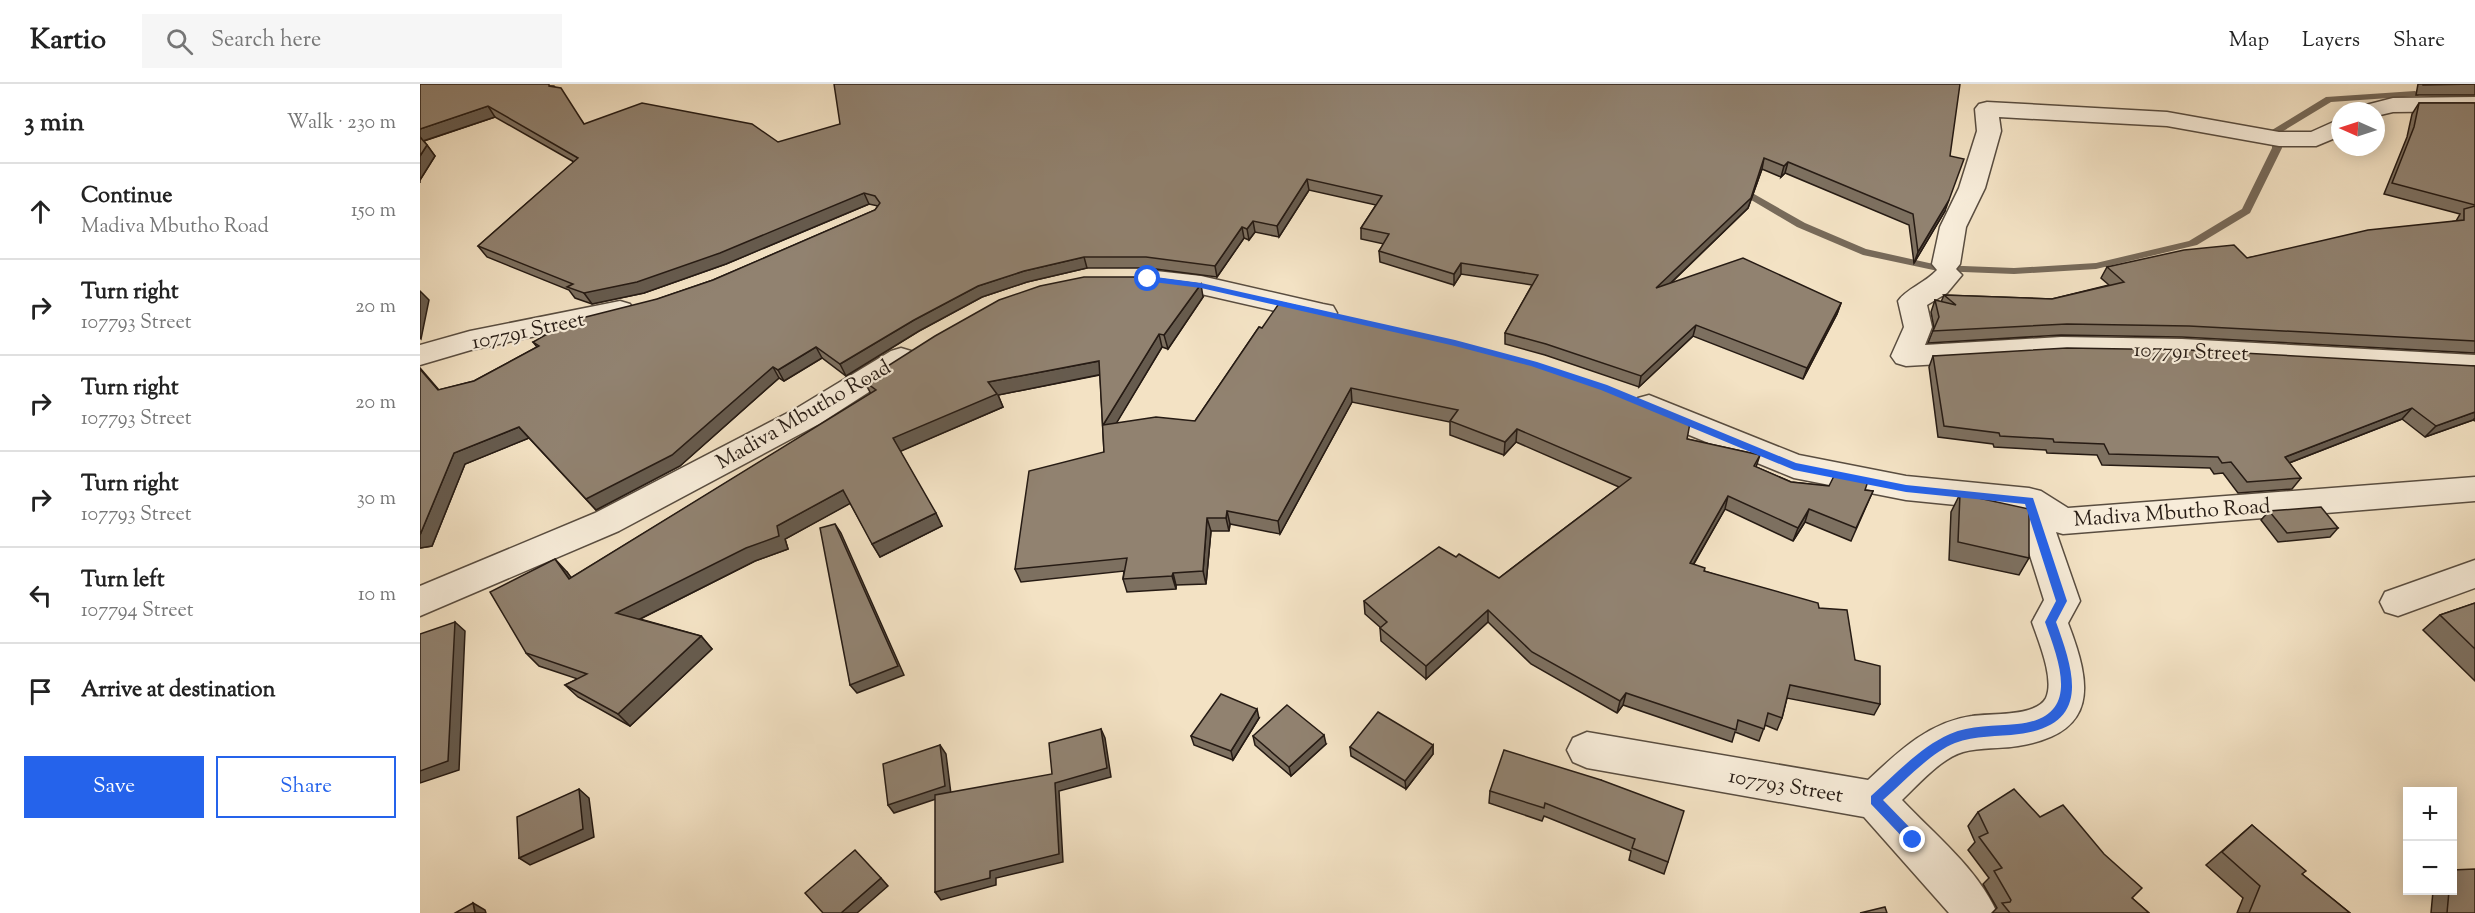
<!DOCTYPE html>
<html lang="en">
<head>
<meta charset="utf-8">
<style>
  body { margin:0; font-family:"Sorts Mill Goudy",serif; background:#f6f6f6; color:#222 }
  .controls { position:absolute; right:18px; bottom:18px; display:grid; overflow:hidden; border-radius:0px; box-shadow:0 3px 15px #0003 }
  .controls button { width:54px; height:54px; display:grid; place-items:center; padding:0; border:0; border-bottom:2px solid #e0e0e0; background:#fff; color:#222; font:30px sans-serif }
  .compass { position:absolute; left:1911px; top:18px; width:54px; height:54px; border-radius:50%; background:#fff; box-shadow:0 3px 15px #0003; rotate:273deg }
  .stop { position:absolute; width:18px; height:18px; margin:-14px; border:4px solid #2563eb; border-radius:50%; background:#fff }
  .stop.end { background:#2563eb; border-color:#fff; box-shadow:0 2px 6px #0008 }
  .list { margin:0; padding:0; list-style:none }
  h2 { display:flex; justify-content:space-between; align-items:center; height:78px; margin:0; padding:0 24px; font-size:26px }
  h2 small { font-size:20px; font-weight:400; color:#767676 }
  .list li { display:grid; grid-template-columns:39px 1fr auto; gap:18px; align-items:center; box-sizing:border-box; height:96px; padding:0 24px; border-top:2px solid #e0e0e0 }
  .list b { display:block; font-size:22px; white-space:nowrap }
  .list p { margin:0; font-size:20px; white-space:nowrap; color:#767676 }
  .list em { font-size:20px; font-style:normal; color:#767676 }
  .actions { display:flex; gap:12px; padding:18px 24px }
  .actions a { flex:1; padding:14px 0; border:2px solid #2563eb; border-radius:0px; text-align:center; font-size:21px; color:#2563eb }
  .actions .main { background:#2563eb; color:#fff }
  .icon { flex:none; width:33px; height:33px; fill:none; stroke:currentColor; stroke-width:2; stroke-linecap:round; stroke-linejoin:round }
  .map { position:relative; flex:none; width:2055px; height:829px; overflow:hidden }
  header { display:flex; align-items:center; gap:36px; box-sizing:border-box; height:84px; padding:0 30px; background:#fff; border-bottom:2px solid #e0e0e0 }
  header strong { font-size:28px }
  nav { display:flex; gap:33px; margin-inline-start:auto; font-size:21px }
  .search { width:420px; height:54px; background:#f6f6f6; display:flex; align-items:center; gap:15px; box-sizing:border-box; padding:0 21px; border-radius:0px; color:#767676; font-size:22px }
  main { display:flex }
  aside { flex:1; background:#fff }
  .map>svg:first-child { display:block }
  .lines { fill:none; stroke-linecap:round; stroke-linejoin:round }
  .stream { fill:#776a5a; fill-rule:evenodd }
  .minor-casing { stroke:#594d40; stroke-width:3 }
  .minor { fill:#f7ecd9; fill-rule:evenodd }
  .wall { fill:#7d7060; stroke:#261b14; stroke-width:1.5 }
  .shaded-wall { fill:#665b4e; stroke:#261b14; stroke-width:1.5 }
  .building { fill:#918270; stroke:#261b14; stroke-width:1.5 }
  .route { fill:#2563eb }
  .labels { text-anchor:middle; stroke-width:4.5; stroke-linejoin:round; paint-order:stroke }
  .street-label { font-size:21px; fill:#261b14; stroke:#f7ecd9 }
</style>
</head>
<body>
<header>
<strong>Kartio</strong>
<div class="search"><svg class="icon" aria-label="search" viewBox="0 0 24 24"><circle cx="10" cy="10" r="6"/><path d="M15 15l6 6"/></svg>Search here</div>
<nav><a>Map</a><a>Layers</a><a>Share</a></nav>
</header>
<main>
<aside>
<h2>3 min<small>Walk · 230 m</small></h2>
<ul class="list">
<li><svg class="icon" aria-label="ahead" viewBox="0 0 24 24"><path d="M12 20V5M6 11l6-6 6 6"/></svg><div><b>Continue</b><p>Madiva Mbutho Road</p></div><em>150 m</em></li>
<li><svg class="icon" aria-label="right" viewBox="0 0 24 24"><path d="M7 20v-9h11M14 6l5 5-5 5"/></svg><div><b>Turn right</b><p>107793 Street</p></div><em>20 m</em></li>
<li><svg class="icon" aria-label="right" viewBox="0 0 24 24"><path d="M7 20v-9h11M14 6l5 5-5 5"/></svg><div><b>Turn right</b><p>107793 Street</p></div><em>20 m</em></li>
<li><svg class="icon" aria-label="right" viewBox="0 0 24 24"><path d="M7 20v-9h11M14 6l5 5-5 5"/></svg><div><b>Turn right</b><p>107793 Street</p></div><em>30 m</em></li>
<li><svg class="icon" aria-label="left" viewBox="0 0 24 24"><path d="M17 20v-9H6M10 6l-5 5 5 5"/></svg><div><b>Turn left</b><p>107794 Street</p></div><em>10 m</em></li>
<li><svg class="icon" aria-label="arrive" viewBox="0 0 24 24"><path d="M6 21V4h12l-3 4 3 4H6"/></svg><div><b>Arrive at destination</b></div></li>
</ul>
<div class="actions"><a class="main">Save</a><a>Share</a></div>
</aside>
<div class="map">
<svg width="2055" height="829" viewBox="0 0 2055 829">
  <rect width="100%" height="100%" fill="#f3e2c4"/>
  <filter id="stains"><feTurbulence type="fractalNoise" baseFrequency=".00333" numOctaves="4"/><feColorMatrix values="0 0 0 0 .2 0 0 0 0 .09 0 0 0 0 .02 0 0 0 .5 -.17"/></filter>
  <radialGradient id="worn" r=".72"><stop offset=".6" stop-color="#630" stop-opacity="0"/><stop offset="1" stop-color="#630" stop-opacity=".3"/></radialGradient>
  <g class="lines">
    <!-- stream -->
    <polygon class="stream" points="1995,7 2000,10 1998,12 1911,18 1860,49 1862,64 1830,129 1777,161 1676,185 1594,190 1518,187 1443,171 1377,143 1311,104 1312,102 1320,102 1385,139 1446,165 1518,181 1594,184 1676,179 1769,157 1822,125 1852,64 1852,46 1906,13"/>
    <defs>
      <g id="minor">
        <polygon points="2055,13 2055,27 1973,28 1956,32 1956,27 1938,27 1942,22 1973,14"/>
        <path d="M1567 18 1747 28 1859 48H1891L1920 35V52L1896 62H1859L1747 42 1579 33 1581 47 1565 104 1546 143 1540 180 1536 185 1542 191 1527 209 1507 221 1512 243 1505 261 1641 253 1762 255 2055 271V291L1762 275 1641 273 1486 282 1476 279 1471 272 1484 243 1478 217C1486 205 1505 199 1517 186L1512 180 1520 143 1539 104 1557 47 1555 25 1559 20Z"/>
        <polygon points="736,187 781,192 903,220 913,222 917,229 913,236 903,238 781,210 726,202 722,196 726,190"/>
        <polygon points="200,217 210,220 214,226 210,232 51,266 0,281 0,261 50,247"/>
        <polygon points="481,264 491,267 496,274 491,281 399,340 199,447 0,532 0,502 175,429 377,324 471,267"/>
        <path d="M1229 311 1379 371 1486 392 1609 404 1621 407 1648 424 2055 393V417L1643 450 1636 448 1660 517 1648 539C1672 601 1679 649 1598 662 1580 665 1561 663 1543 668 1520 675 1499 700 1482 716 1515 751 1558 785 1577 829H1529L1444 733 1167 684 1153 678 1147 666 1153 654 1167 648 1448 696C1479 667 1509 638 1552 632 1570 629 1616 633 1626 614 1635 595 1618 556 1612 538L1624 516 1596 427 1486 416 1374 394 1218 330 1214 322 1218 314Z"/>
        <polygon points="2055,476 2055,504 1978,532 1965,528 1960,518 1965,508"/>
      </g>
    </defs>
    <!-- minor casing -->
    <use href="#minor" class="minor-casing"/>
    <!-- minor -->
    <use href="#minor" class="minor"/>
  </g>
  <!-- wall -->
  <g class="wall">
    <polygon points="0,0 134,2 164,40 358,58 1530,72 1525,127 1494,179 1489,141 1365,89 1361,93 1342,85 1328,124 1251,199 1421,219 1417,230 1383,295 1273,252 1219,303 1125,271 1085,260 1085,249 1112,201 1041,190 1034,201 960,178 959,167 964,160 941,155 941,144 956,121 889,106 859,153 835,148 829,156 824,154 797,193 728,184 667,184 607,198 562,213 499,247 426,292 402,274 364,297 359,294 260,382 176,426 109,354 45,380 12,462 0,464 0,284 19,306 54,297 117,263 113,258 293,196 455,126 458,122 449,120 306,180 224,209 172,220 155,214 149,206 67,173 58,162 154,78 75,33 4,57 15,72 0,96"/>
    <polygon points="1998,0 2055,0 2055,11 1996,11"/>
    <polygon points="1999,19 2055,19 2055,269 1762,253 1641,251 1508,259 1514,244 1511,228 1515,216 1521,218 1524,211 1632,215 1689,201 1681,194 1687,183 1827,174 2036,137 2040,130 1964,110 1987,53 1992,30"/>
    <polygon points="783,213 748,265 742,263 696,339 775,337 839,243 1267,355 1340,371 1336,383 1371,398 1453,407 1431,457 1385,438 1373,457 1305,425 1274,480 1284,487 1399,524 1435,576 1460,620 1454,631 1367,614 1362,634 1357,646 1345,641 1339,657 1315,648 1312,658 1203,621 1197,629 1111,580 1068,538 1006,595 961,557 960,544 961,544 945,530 944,517 1079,494 1199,403 1096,358 1084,371 1030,351 1030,338 932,318 860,450 810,440 809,447 791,447 786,500 756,501 756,505 707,508 703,495 704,487 601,498 595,485 684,368 680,291 578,311 583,323 480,367 522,442 460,473 430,419 365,455 368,465 335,477 220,535 281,552 292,565 210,642 158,613 145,601 158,595 119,582 106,569 147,488 151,494 451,310 444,297"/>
    <polygon points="1513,272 2055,282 2055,337 2053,336 2005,353 1982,335 1869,379 1881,394 1872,405 1818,409 1803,389 1794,390 1790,384 1682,381 1677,371 1627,369 1626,366 1574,363 1573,360 1518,353 1509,283"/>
    <polygon points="1540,410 1609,474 1599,491 1529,476 1531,428"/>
    <polygon points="1849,427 1918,444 1910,453 1858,458 1841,436"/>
    <polygon points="2055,519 2055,597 2003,546 2020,531"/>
    <polygon points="839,634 813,676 774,661 771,652"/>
    <polygon points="833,652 906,660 871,692 835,661"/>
    <polygon points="1013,661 1013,670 986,705 931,672 930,663"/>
    <polygon points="1181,696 1248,778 1244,790 1209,776 1211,767 1124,732 1122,737 1069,719 1070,707"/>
    <polygon points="1558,728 1620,733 1729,829 1572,829 1577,824 1563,800 1569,794 1548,766 1555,758 1548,742"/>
    <polygon points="1832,741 1882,790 1930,829 1817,829 1823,814 1786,781"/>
    <polygon points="2013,807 2032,807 2055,829 2011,829"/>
  </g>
  <!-- shaded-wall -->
  <g class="shaded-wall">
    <polygon points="68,22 75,33 3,57 0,53 0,45"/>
    <polygon points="7,61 15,72 0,96 0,99 0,72"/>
    <polygon points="1344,74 1342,85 1328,124 1234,215 1236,204"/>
    <polygon points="1368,78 1365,89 1361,93 1364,82"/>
    <polygon points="887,95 889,106 859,153 857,142"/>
    <polygon points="444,109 449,120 306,180 224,209 172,220 164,209"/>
    <polygon points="1529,116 1525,127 1494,179 1498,168"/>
    <polygon points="833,137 835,148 829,156 827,145"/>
    <polygon points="822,143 824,154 797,193 795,182"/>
    <polygon points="664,173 667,184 607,198 562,213 499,247 426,292 420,280 494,236 558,202 604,187"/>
    <polygon points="1041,179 1041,190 1034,201 1034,190"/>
    <polygon points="781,200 783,213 748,265 744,251"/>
    <polygon points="0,207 9,216 1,255 0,254"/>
    <polygon points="1421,219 1417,230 1383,295 1387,284"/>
    <polygon points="1276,241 1273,252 1219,303 1221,292"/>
    <polygon points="739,250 742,263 687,355 683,341"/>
    <polygon points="396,263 402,274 364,297 358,286"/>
    <polygon points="679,277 683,290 578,311 583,323 479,368 473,354 568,298"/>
    <polygon points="353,283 359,294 260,382 176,426 166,415"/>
    <polygon points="931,304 932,318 860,450 858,437"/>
    <polygon points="1992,324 1982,335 1856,384 1865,373"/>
    <polygon points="2055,328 2055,334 2053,336 2005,353 2016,342"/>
    <polygon points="99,343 109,354 45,380 12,462 0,464 0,451 34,369"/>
    <polygon points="1097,345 1096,358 1084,371 1085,358"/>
    <polygon points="423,406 431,419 365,455 368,465 335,477 208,541 196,529"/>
    <polygon points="1308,412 1305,425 1267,491 1270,479"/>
    <polygon points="1389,425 1385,438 1373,457 1378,444"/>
    <polygon points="807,427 810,440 809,447 806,434"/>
    <polygon points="516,429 522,442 460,473 452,460"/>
    <polygon points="787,434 791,447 786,500 783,487"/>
    <polygon points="415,440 421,449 484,591 437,609 430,601"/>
    <polygon points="135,475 147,488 162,508 149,495"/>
    <polygon points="753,489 756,501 756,505 752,492"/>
    <polygon points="1068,526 1068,538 1006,595 1006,582"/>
    <polygon points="35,538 45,547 39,686 0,699 0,687"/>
    <polygon points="281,552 292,565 210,642 198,630"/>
    <polygon points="1206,609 1203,621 1197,629 1200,617"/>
    <polygon points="837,625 839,634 813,676 811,667"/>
    <polygon points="681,645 685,654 691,693 639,707 643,778 576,794 576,801 521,816 515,808 570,787 635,699"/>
    <polygon points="904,651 906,660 871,692 869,683"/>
    <polygon points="520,661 526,670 531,710 474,729 468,721"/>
    <polygon points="1013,661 1013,670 986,705 985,697"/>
    <polygon points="159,705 169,714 174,753 110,781 99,774"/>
    <polygon points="461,794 468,802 437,829 421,829"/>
    <polygon points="53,819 65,826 66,829 55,829"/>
  </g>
  <!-- building -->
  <g class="building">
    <polygon points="0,0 129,0 129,2 141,4 164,40 222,19 332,40 358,58 420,40 414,0 1540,0 1530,72 1544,75 1529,116 1498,168 1493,130 1368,78 1364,82 1344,74 1331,114 1236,204 1323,174 1421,219 1387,284 1276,241 1221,292 1126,260 1085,249 1118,191 1041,179 1034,190 959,167 969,150 941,144 962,112 887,95 857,142 833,137 827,145 822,143 795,182 726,173 664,173 604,187 558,202 494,236 420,280 396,263 358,286 353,283 252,371 166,415 99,343 34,369 0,451 0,285 18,306 54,297 119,262 113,258 150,237 237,215 293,196 455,126 460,119 455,112 444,109 300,169 217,198 164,209 147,203 153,200 58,162 158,74 68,22 0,45"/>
    <polygon points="2003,0 2055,0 2003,1"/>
    <polygon points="1999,19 2055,19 2055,121 1972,99 1994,43"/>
    <polygon points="0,53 7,61 0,72"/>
    <polygon points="2055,122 2055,257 1769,242 1647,240 1513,247 1519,233 1515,216 1536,221 1524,211 1632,215 1704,198 1687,183 1764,166 1814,161 1827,174 1948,146 2044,136 2044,125"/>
    <polygon points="664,193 725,193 781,200 744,251 739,250 683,341 736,333 775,337 839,243 842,244 860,218 1035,258 1105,277 1174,299 1270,339 1267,355 1340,371 1334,382 1371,398 1409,402 1415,390 1448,397 1445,406 1453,407 1436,444 1389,425 1378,444 1308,412 1270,479 1285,484 1284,487 1398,519 1399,524 1427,526 1435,576 1460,582 1460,620 1370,601 1362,634 1348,629 1344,645 1318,636 1316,646 1206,609 1200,617 1112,568 1068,526 1006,582 960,544 967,538 944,517 1019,463 1036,473 1039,470 1079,494 1211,394 1097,345 1085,358 1030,337 1038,326 931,304 858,437 807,427 806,434 787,434 783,487 753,489 752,492 703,495 707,474 595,485 609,387 684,368 679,277 568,298 577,310 473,354 516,429 452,460 423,406 357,442 359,452 326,464 196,529 281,552 198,630 145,601 167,590 106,569 70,508 135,475 149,495 456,306 444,297 515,252 579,216 620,202"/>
    <polygon points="1647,264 1769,266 2055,282 2055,328 2016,342 1992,324 1865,373 1881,394 1827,398 1811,378 1802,379 1798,373 1689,370 1684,360 1634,358 1633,355 1580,352 1579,349 1524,342 1513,272"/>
    <polygon points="1540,410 1609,425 1609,474 1538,458"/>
    <polygon points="1901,423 1918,444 1867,449 1849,427"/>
    <polygon points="415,440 478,582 430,601 400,444"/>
    <polygon points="2055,519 2055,565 2020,531"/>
    <polygon points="35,538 28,677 0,687 0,550"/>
    <polygon points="801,610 837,625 811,667 771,652"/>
    <polygon points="867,621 904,651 869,683 833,652"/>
    <polygon points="958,628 1013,661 985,697 930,663"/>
    <polygon points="681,645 687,684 635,699 639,770 570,787 570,794 515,808 515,711 632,690 629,659"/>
    <polygon points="520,661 525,702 468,721 463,680"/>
    <polygon points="1084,666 1181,696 1264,727 1248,778 1212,764 1215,755 1125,719 1124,724 1070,707"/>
    <polygon points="159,705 163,745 99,774 97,733"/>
    <polygon points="1594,705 1620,733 1643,721 1684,770 1722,804 1712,814 1729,829 1590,829 1582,819 1590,818 1591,816 1574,787 1582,784 1559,753 1568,749 1558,728"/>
    <polygon points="1832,741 1886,787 1882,790 1930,829 1829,829 1840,802 1802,768"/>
    <polygon points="435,766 461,794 421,829 403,829 385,809"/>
    <polygon points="2055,785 2055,829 2027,829 2029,807 2032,807 2032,786"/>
    <polygon points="53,819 55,829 35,829"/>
    <polygon points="1465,823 1467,829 1440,829"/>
  </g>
  <!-- route -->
  <path class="route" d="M728 192 781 199 1035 256 1117 278 1187 301 1376 379 1486 401 1613 414 1647 517 1636 538C1654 588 1672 641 1599 650 1578 653 1555 651 1535 659 1510 669 1484 698 1463 716L1498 752V760H1489L1451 720V712C1475 691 1500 663 1530 650 1550 641 1575 642 1597 640 1662 634 1640 580 1625 538L1636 517 1605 420 1486 408 1374 386 1181 306 1111 282 1035 262 781 204 725 197V193Z"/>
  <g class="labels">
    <!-- street labels -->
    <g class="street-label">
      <text transform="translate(108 246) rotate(-12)" y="7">107791 Street</text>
      <text transform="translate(1771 267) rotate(2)" y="7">107791 Street</text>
      <text transform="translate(383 330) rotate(-30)" y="7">Madiva Mbutho Road</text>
      <text transform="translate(1752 428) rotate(-4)" y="7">Madiva Mbutho Road</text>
      <text transform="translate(1366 701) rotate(10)" y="7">107793 Street</text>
    </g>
  </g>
  <rect width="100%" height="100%" filter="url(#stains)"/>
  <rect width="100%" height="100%" fill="url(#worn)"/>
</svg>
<div class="controls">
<button>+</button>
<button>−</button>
</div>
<svg class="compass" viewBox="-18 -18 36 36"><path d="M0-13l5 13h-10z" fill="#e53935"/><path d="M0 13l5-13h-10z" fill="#767676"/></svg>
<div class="stop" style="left:728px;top:195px"></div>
<div class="stop end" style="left:1493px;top:756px"></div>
</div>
</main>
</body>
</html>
